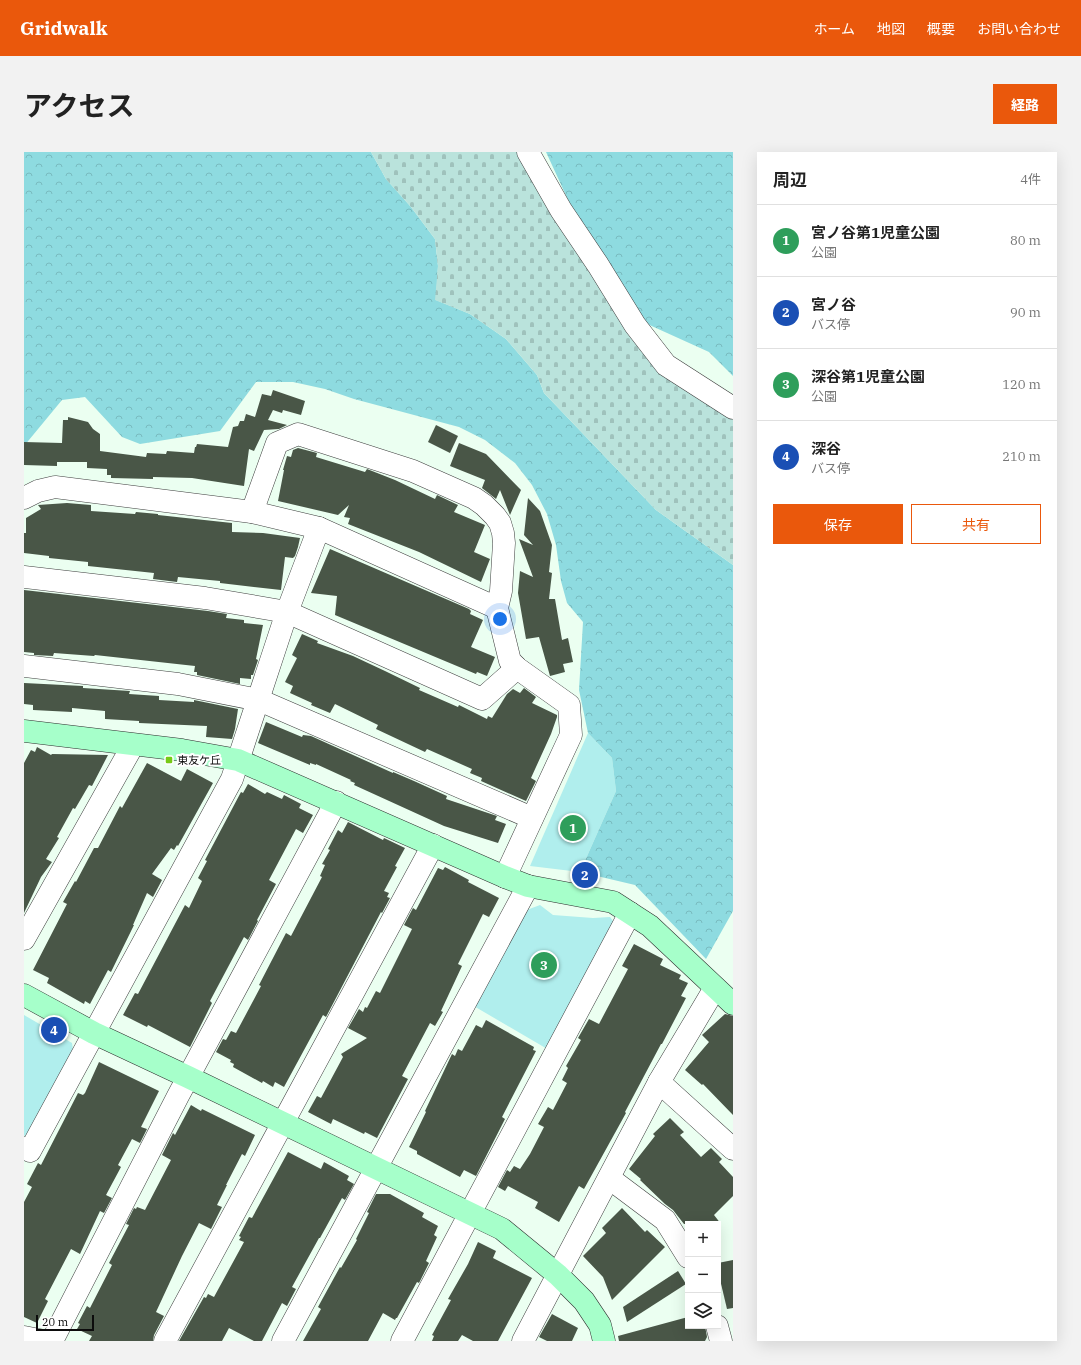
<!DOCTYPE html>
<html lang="ja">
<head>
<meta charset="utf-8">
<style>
  body { margin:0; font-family:"IBM Plex Serif","Noto Sans JP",serif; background:#f2f2f2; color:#222 }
  .controls { position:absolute; right:12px; bottom:12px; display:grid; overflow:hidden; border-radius:0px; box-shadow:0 4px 16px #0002 }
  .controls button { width:36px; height:36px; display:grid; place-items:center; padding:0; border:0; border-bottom:1px solid #e0e0e0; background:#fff; color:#222; font:20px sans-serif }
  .scale { position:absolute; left:12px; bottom:10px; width:58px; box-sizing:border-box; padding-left:4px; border:2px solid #0c0c0c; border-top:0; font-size:11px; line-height:14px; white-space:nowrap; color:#0c0c0c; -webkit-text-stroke:3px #fff; paint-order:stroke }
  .you { position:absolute; left:476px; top:467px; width:14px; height:14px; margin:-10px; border:3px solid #fff; border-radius:50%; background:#1a73e8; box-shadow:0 0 0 6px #1a73e833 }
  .badge { display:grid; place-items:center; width:26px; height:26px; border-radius:50%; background:#ea580c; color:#fff; font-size:13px; font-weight:700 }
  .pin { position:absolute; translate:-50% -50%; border:2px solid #fff; box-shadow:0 1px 4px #0006 }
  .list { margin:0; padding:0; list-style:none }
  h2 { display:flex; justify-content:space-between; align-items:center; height:52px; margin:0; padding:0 16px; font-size:17px }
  h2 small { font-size:13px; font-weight:400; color:#767676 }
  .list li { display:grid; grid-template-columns:26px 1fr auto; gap:12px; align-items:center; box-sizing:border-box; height:72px; padding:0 16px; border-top:1px solid #e0e0e0 }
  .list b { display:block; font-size:15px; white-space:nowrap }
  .list p { margin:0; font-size:13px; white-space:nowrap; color:#767676 }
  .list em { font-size:13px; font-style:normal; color:#767676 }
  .actions { display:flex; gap:8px; padding:12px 16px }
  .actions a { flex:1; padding:9px 0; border:1px solid #ea580c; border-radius:0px; text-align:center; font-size:14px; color:#ea580c }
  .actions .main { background:#ea580c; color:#fff }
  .icon { flex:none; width:22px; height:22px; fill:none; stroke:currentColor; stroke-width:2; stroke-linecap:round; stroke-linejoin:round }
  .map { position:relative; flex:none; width:709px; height:1189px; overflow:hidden; border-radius:0px }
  header { display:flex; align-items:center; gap:24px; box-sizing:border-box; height:56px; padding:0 20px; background:#ea580c; color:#fff }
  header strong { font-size:19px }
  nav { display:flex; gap:22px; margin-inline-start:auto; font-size:14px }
  .intro { display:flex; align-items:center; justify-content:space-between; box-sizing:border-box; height:96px; padding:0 24px }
  h1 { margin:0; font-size:28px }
  .button { padding:10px 18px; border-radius:0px; background:#ea580c; color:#fff; font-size:14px; font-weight:700 }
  main { display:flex; gap:24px; padding:0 24px }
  aside { flex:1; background:#fff; border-radius:0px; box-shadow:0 4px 16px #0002 }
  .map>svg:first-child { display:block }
  .grass { fill:#b0eeed }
  .forest { fill:url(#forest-crowns) }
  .cemetery { fill:url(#cemetery-stones) }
  .building { fill:#495647 }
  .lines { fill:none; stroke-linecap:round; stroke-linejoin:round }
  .street-casing { stroke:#3f3f3f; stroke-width:23 }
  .secondary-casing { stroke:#2e2e2e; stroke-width:23 }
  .street { stroke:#fff; stroke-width:22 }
  .secondary { stroke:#a6ffca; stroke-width:22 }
  .poi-dot { fill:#76ca16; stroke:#fff; stroke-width:1.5 }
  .labels { text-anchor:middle; stroke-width:4; stroke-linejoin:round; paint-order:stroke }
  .poi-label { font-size:11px; fill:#0c0c0c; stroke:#fff; text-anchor:start }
</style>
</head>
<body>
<header>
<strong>Gridwalk</strong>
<nav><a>ホーム</a><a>地図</a><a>概要</a><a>お問い合わせ</a></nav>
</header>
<div class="intro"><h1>アクセス</h1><a class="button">経路</a></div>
<main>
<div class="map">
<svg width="709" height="1189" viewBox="0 0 709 1189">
  <defs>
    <pattern id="forest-crowns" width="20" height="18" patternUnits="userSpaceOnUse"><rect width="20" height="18" fill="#8edbe0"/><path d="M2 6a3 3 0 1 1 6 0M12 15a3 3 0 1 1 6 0" fill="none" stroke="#79bbbf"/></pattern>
    <pattern id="cemetery-stones" width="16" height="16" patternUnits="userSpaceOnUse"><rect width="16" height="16" fill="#bae3dc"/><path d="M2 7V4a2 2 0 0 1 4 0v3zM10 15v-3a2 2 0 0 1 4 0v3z" fill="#9fc2bc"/></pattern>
  </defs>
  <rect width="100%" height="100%" fill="#ebfff1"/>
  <!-- grass -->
  <g class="grass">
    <polygon points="564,581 588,606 592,639 556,720 506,714"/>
    <polygon points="516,753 529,763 569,766 586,765 592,773 525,898 448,853 500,759"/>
    <polygon points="0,863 48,891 50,905 9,980 0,984"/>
  </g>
  <!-- forest -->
  <g class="forest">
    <polygon points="0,0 347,0 362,27 387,55 411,87 414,114 412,148 446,162 482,187 513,223 520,241 632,358 709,413 709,759 682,807 611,733 556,720 592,639 588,606 564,581 555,538 559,470 543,451 537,429 532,393 523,362 508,333 491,311 461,288 435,275 330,247 301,237 269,230 232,230 196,279 116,292 98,285 61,245 38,248 0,294"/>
    <polygon points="522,0 709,0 709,224 685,200 621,171 545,50"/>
  </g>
  <!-- cemetery -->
  <polygon class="cemetery" points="347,0 493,0 634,220 709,268 709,413 632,358 520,241 513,223 482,187 446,162 411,148 414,114 411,87 387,55 362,27"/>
  <!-- building -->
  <g class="building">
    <polygon points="249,238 281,249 277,263 259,258 258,261 249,258 244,268 263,273 255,277 240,278 230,299 225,297 220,334 168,326 129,325 129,327 87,326 87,323 83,323 83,317 63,316 63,310 33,310 33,314 0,313 0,290 38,291 39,268 44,268 44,265 64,270 69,277 76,282 76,299 122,305 123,301 142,302 143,299 170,301 171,295 172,295 173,292 204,295 209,275 214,274 216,269 220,269 222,262 231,265 238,242 247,244"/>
    <polygon points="412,273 434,284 426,301 404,290"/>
    <polygon points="435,291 462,302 497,338 486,363 476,338 472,347 458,336 461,328 426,314"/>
    <polygon points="274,296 293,301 292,305 341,320 343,317 371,328 411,347 413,343 434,353 430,360 461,373 450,400 466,407 457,430 395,400 324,372 326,366 320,365 325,353 314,363 254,349 260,318 259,318 263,304 267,305 269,298"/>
    <polygon points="504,346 516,359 528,393 525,420 528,421 525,447 531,447 538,488 544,486 549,510 539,512 541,520 526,524 515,485 502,487 494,441 496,419 509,425 495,387 509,393 500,383"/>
    <polygon points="43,351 67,353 67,359 111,362 112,360 134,362 134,363 208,371 208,380 239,381 276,386 274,395 271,404 269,406 261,405 257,438 196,431 196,429 154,425 153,430 129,427 130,421 64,414 64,410 25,406 25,404 0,401 0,381 2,381 2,366 17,357 14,353"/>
    <polygon points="306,397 445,457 447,459 446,462 459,468 447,495 471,505 463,524 453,520 452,522 311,463 313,444 287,441"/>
    <polygon points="0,438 184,459 203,462 202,466 220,468 220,471 239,473 232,507 234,508 229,523 227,523 227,527 216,526 216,532 173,523 173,520 170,520 171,514 71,503 70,504 30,501 29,504 10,503 10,501 0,500"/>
    <polygon points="278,482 294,489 293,491 329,504 361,519 396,536 395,538 434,555 435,553 463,567 464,564 468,566 483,542 489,537 496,541 500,536 512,545 508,551 533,563 533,565 527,582 507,626 512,629 502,649 457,629 458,626 446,621 448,617 403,597 401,600 352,577 354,573 311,552 306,561 287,553 288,551 266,541 269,534 261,530 273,506 268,503"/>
    <polygon points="0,531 59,534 59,536 106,539 105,542 135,544 135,548 170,550 170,548 214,557 211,577 208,587 182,585 183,574 115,571 115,569 81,567 81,559 48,556 48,560 9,558 9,553 0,552"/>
    <polygon points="242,570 278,585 279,583 287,584 369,621 369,620 390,629 423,644 422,647 473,664 471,668 482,672 474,691 420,674 330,633 331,631 326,629 327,628 292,612 292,613 286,611 286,613 234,591"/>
    <polygon points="13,595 27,603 28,602 84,603 68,634 65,633 51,657 49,656 33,685 35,686 22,707 28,710 17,725 0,761 0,611 7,598 11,600"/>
    <polygon points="123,611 157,629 163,617 189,631 154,694 153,693 150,698 147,696 128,722 138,728 129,745 123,741 109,773 110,773 87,820 84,818 66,852 61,849 60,852 23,831 25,826 9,818 43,752 39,750 51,729 52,730 70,696 74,696 96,654 98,656"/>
    <polygon points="224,632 241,642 243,640 258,647 260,643 277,652 275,656 289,663 279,681 272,677 245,728 252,732 233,768 234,769 224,788 220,785 186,849 188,851 166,895 124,873 123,875 99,863 111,841 114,842 161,753 165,756 178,729 174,726 183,709 181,708 217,640 219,641"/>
    <polygon points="324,670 359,688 360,686 381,696 371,714 373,715 360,739 365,741 363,745 366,746 358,761 357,760 302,865 299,863 260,935 251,930 249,935 239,929 238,931 209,915 210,912 206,910 207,908 192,900 199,887 202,888 207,879 212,881 237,834 235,833 262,781 267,784 298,725 296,724 301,713 298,712 306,698 304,697 314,678 318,681"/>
    <polygon points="421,715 445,728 444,730 475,746 465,765 459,762 434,812 438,814 417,859 419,860 411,874 406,871 378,924 384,927 353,986 341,980 340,982 309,967 307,972 284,960 293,944 297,946 319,905 317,902 343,886 324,876 335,857 339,860 341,855 343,856 352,839 356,841 388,777 380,773 389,756 392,758 414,716 419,718"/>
    <polygon points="610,792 639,807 636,813 657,823 655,827 664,831 657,844 662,846 638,892 637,892 601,960 602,961 560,1037 555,1034 535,1070 511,1056 514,1050 484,1034 481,1039 474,1035 483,1018 486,1020 490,1014 496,1017 506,1002 520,975 514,972 524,955 529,958 543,931 538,928 544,916 542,914 557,888 554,886 565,867 575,872 604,817 598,814"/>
    <polygon points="701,862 709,864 709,963 679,932 678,933 661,918 685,890 678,883"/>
    <polygon points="462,868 510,895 509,898 512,899 478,965 481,967 452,1024 440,1018 436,1025 393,1002 393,999 385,995 402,960 401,959 428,902 431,904 434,897 438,899 452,873 458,876"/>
    <polygon points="75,910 135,939 117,975 123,977 116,991 108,987 94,1013 97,1015 82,1043 88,1046 80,1061 76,1059 56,1102 47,1097 21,1147 24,1149 13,1171 0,1165 0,1050 8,1035 3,1032 14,1011 17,1013 54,941 59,943 61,941"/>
    <polygon points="167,953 177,959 178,957 231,983 221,1004 218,1002 202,1033 203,1033 193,1053 198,1055 187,1077 175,1071 158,1104 132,1160 140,1164 130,1183 129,1189 65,1189 68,1184 53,1177 56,1172 54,1171 63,1154 66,1156 88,1113 85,1111 105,1073 102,1072 110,1056 112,1057 113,1055 121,1058 147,1008 138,1003 149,981 151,983"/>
    <polygon points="646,966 660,980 656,983 677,1005 687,996 698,1007 695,1010 709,1025 709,1044 690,1063 697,1072 660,1072 649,1058 641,1052 616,1028 617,1027 605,1017 631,984 629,982"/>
    <polygon points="264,1000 297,1017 300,1010 325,1024 323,1028 330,1032 321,1048 318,1046 296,1086 295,1086 268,1135 272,1137 263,1154 258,1151 238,1189 230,1189 205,1176 198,1189 155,1189 180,1145 182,1146 184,1142 190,1145 220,1090 215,1088 217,1085 215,1084 225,1065 228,1066"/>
    <polygon points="352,1042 366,1042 400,1061 398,1065 414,1074 410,1083 413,1085 402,1109 405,1111 395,1131 393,1130 373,1166 372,1166 371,1168 359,1161 344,1189 279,1189 297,1157 294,1155 316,1115 317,1116 333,1088 332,1087 345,1061 343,1060"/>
    <polygon points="598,1056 621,1080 623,1078 641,1095 588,1148 579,1125 559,1104 582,1081 578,1076"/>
    <polygon points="454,1090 472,1099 469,1106 508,1126 474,1189 449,1189 438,1183 434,1189 408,1189 410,1184 408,1183 427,1148 424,1147 444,1112"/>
    <polygon points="709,1108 709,1156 703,1157 694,1119 694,1111"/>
    <polygon points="654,1119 662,1132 603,1170 599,1155"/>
    <polygon points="528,1162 554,1176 548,1189 523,1189 515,1185"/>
    <polygon points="664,1165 664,1174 681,1174 683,1185 681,1189 595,1189 594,1184"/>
  </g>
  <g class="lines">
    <defs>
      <g id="street">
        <polyline points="504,0 537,58 574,113 611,173 642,213 709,256"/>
        <polyline points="0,346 14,339 31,335 228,360 295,376 473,456"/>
        <polyline points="228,360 253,291 274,282 389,319 450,346 460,353 471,364 476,371 479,381 480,391 477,439 473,456 486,509 493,516 545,553 547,583 481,725"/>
        <polyline points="0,425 181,446 263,460 458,547 493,516"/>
        <polyline points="0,514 154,532 235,548 508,666"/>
        <polyline points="0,787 109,593"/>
        <polyline points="635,930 709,997"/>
        <polyline points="0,996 6,999 208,627 263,460 295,376"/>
        <polyline points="585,1026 641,1068 664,1105"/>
        <polyline points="693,1174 697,1189"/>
        <polyline points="0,1185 20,1189"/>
        <polyline points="28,1189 154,944 312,650"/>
        <polyline points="141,1189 409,693"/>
        <polyline points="259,1189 504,734"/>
        <polyline points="378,1189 606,761"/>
        <polyline points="499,1189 635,930 691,836"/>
      </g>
      <g id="secondary">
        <polyline points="0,579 158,598 214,608 481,725 504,734 589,750 626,774 709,852"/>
        <polyline points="0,843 70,881 164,925 478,1077 534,1123 560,1149 576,1173 580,1189"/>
      </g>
    </defs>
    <!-- street casing -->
    <use href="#street" class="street-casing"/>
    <!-- secondary casing -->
    <use href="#secondary" class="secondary-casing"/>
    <!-- street -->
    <use href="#street" class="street"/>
    <!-- secondary -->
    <use href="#secondary" class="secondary"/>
  </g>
  <!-- markers -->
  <rect class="poi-dot" x="141" y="604" width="8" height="8" rx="2"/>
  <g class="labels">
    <!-- poi labels -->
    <g class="poi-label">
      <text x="153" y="612">東友ケ丘</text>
    </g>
  </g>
</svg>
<div class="controls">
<button>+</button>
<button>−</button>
<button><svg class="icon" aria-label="layers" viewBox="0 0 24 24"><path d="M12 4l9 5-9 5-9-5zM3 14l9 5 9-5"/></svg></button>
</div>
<div class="scale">20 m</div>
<div class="you"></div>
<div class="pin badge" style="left:549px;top:676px;background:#2e9e5b">1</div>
<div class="pin badge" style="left:561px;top:723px;background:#1a4fb4">2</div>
<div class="pin badge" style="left:520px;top:813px;background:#2e9e5b">3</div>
<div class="pin badge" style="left:30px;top:878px;background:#1a4fb4">4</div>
</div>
<aside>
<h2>周辺<small>4件</small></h2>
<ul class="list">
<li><span class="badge" style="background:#2e9e5b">1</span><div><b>宮ノ谷第1児童公園</b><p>公園</p></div><em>80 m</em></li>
<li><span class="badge" style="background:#1a4fb4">2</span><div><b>宮ノ谷</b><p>バス停</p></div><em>90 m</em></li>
<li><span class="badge" style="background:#2e9e5b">3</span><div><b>深谷第1児童公園</b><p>公園</p></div><em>120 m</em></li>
<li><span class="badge" style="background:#1a4fb4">4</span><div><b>深谷</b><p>バス停</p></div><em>210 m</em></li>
</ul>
<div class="actions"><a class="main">保存</a><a>共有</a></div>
</aside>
</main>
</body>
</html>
